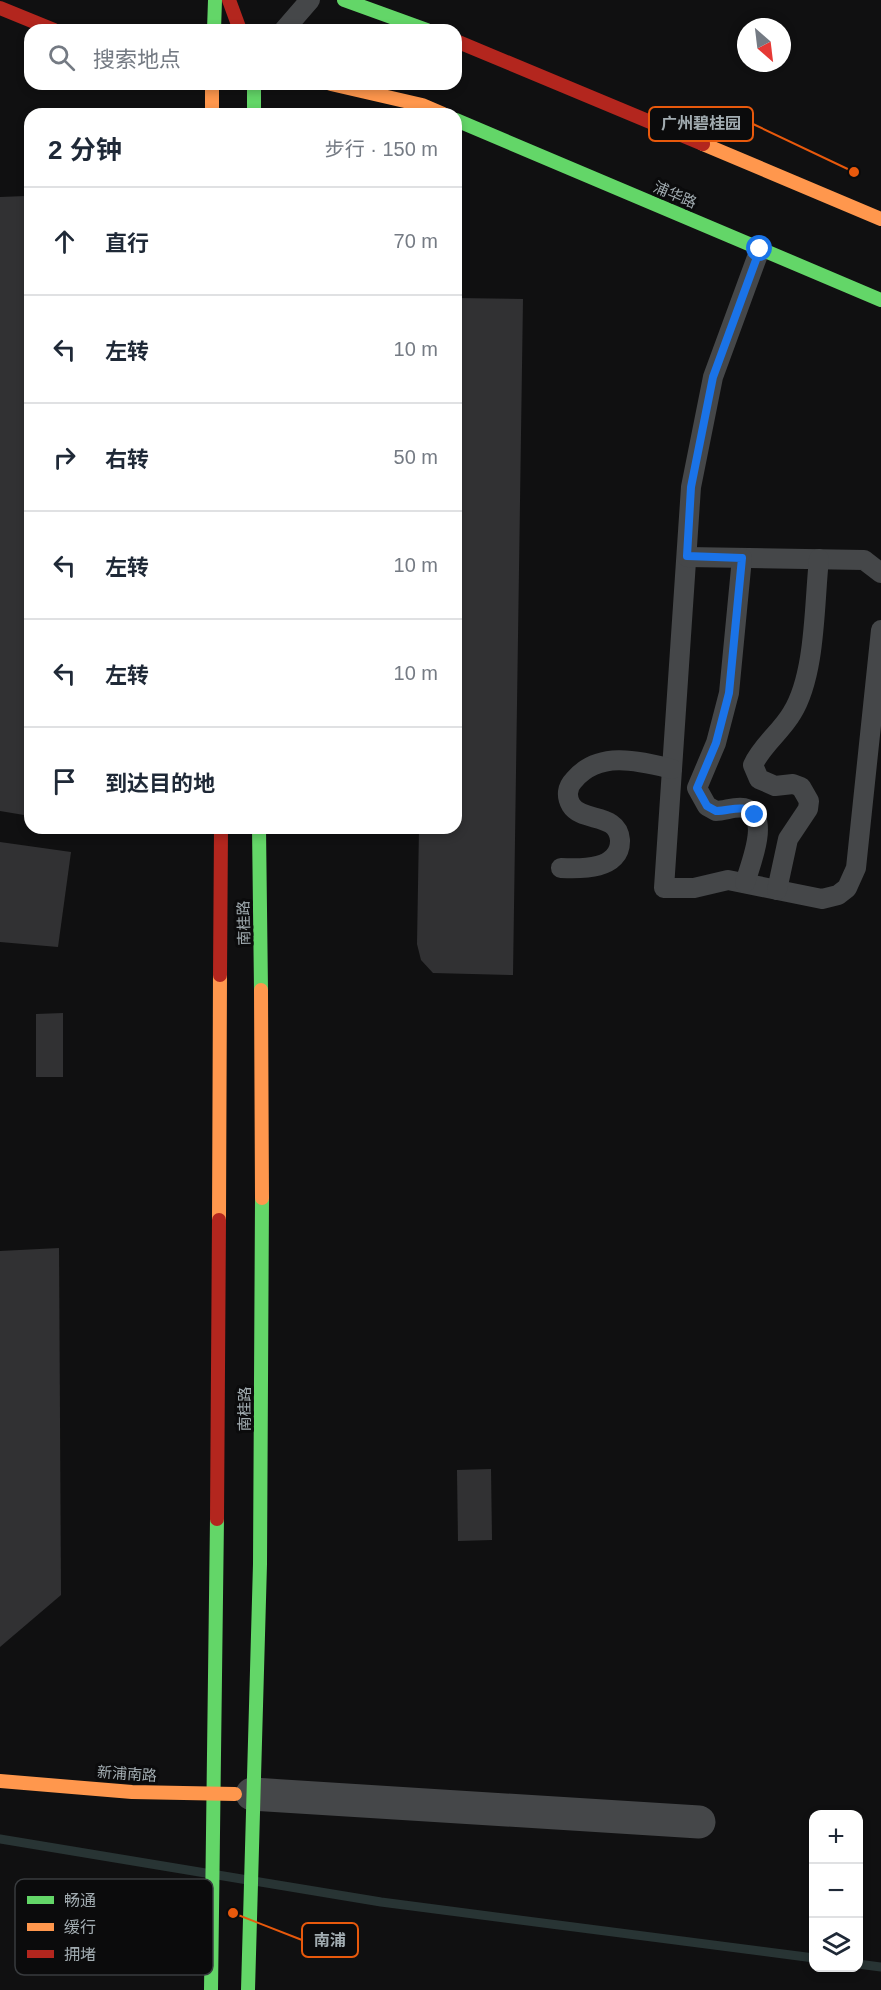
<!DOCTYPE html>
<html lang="zh">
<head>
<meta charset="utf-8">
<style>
  body { margin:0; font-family:Helvetica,"Noto Sans SC",sans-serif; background:#f6f6f7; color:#1f2937 }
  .controls { position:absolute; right:18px; bottom:18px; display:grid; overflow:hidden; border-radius:12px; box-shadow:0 3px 9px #0003 }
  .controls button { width:54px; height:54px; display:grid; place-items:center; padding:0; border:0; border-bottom:2px solid #e0e1e3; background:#fff; color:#1f2937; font:30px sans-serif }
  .compass { position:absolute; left:737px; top:18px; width:54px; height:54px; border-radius:50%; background:#fff; box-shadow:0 3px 9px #0003; rotate:152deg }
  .stop { position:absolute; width:18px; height:18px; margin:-14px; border:4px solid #1a73e8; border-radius:50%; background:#fff }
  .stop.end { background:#1a73e8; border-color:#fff; box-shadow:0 2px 6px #0008 }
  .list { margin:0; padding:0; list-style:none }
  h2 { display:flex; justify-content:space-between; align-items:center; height:78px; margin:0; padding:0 24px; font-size:26px }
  h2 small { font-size:20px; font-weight:400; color:#747a83 }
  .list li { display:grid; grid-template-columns:39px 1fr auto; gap:18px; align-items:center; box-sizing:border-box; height:108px; padding:0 24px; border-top:2px solid #e0e1e3 }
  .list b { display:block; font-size:22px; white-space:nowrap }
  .list em { font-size:20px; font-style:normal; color:#747a83 }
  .icon { flex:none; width:33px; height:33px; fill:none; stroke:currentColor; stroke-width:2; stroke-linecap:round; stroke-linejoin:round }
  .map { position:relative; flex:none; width:881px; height:1990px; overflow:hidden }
  .search { position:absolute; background:#fff; box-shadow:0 3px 9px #0003; left:24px; top:24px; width:438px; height:66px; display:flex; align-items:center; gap:15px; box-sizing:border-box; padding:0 21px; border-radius:18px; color:#747a83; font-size:22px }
  .panel { position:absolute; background:#fff; box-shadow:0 3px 9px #0003; left:24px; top:108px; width:438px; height:726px; border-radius:18px }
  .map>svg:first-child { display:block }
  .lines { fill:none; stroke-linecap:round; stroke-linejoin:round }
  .stream { stroke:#283434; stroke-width:9 }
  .building { fill:#313133 }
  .lane { stroke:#454749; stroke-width:20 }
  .street { stroke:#454749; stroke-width:33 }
  .fast { stroke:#63d668; stroke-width:14 }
  .slow { stroke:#ff974d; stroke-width:14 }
  .jam { stroke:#b3261e; stroke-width:14 }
  .route { stroke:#1a73e8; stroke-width:8 }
  .labels { text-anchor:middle; stroke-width:6; stroke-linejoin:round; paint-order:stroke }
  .street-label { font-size:15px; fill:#a2acb1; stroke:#0b0b0c }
  .key { fill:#0b0b0c; stroke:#383b3e; stroke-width:1.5 }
  .key-label { font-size:16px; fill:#a2acb1 }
  .leader { fill:none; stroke:#e8590c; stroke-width:2 }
  .callout-dot { fill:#e8590c; stroke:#0b0b0c; stroke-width:2 }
  .callout { fill:#0b0b0c; stroke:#e8590c; stroke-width:2 }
  .callout-label { font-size:16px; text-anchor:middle; font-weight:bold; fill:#a2acb1 }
</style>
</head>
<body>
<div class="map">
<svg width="881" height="1990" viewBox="0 0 881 1990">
  <rect width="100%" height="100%" fill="#101011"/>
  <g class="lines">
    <!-- stream -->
    <g class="stream">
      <polyline points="0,1839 381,1902 814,1958"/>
      <polyline points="858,1964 881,1967"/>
    </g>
  </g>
  <!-- building -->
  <g class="building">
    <polygon points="26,196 30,270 30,816 0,811 0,197"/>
    <polygon points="456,298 523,299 513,975 433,973 421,960 417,944 419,828 456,828"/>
    <polygon points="0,842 71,852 58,947 0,942"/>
    <polygon points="63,1013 63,1077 36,1077 36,1014"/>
    <polygon points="59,1248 61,1595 0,1647 0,1251"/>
    <polygon points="491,1469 492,1540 458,1541 457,1470"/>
  </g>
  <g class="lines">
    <!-- lane -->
    <g class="lane">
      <polyline points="284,30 310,0"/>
      <polyline points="760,249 713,377 691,487 664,888 694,888 728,880 822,899 838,895 847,888 856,868 881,630"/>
      <polyline points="687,557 864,560 881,573"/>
      <path d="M742 558 729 693 716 743 697 788 707 806 716 811C725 811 735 806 744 808 772 814 750 865 745 883"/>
      <path d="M561 868C581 869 621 870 620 840 618 812 582 823 571 805 566 796 567 787 574 780 599 750 639 761 672 769"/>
      <path d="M777 890 788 839 808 809 809 801 801 787 793 784 775 786 759 779 753 765C762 745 781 732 792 713 816 674 814 604 819 559"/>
    </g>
    <!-- street -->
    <polyline class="street" points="252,1794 699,1822"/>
    <!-- fast -->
    <g class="fast">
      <polyline points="344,0 427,30"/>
      <polyline points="214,30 215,0"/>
      <polyline points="254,84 254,114"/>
      <polyline points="456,120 881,300"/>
      <polyline points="259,828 261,990"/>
      <polyline points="211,1990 217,1519"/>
      <polyline points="248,1990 260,1564 262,1198"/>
    </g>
    <!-- slow -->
    <g class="slow">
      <polyline points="212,84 212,114"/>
      <polyline points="331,84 422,105 443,114"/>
      <polyline points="703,144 881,219"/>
      <polyline points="261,990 262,1198"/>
      <polyline points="219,1220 220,975"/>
      <polyline points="0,1781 132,1792 235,1794"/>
    </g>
    <!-- jam -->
    <g class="jam">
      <polyline points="229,0 240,30"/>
      <polyline points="0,8 54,30"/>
      <polyline points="456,41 703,144"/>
      <polyline points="220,975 221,828"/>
      <polyline points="217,1519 219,1220"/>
    </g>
  </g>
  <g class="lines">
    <!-- route -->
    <path class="route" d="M755 815C742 803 732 811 716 811L707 806 697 788 716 743 729 693 742 558 687 556 691 487 713 377 760 249"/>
  </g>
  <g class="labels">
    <!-- street labels -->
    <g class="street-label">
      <text transform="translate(675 195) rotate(23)" y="5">浦华路</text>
      <text transform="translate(244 923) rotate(-91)" y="5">南桂路</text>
      <text transform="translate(245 1409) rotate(-90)" y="5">南桂路</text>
      <text transform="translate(127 1774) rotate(4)" y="5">新浦南路</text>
    </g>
  </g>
  <!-- legend -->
  <rect x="15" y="1879" width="198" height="96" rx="9" class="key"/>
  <rect x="27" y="1896" width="27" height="8" fill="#63d668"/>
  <rect x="27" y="1923" width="27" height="8" fill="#ff974d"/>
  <rect x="27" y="1950" width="27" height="8" fill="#b3261e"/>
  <g class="key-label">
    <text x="64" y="1906">畅通</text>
    <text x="64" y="1933">缓行</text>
    <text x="64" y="1960">拥堵</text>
  </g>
  <!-- callouts -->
  <path class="leader" d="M854 172L753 124M233 1913L302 1940"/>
  <g class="callout-dot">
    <circle cx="854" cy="172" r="6"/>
    <circle cx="233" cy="1913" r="6"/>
  </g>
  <g class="callout">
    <rect x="649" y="107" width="104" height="34" rx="6"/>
    <rect x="302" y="1923" width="56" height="34" rx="6"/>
  </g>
  <g class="callout-label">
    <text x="701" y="129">广州碧桂园</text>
    <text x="330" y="1946">南浦</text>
  </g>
</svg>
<div class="controls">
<button>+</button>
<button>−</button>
<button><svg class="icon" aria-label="layers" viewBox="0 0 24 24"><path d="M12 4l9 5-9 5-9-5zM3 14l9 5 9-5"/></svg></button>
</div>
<svg class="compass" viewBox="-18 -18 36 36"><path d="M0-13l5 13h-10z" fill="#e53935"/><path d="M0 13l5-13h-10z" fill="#747a83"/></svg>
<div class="stop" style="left:760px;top:249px"></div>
<div class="stop end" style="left:755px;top:815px"></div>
<div class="search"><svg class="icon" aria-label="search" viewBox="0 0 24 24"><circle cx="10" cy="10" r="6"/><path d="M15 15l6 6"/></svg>搜索地点</div>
<section class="panel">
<h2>2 分钟<small>步行 · 150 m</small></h2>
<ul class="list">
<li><svg class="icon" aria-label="ahead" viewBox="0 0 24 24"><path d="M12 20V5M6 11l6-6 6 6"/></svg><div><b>直行</b></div><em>70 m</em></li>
<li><svg class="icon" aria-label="left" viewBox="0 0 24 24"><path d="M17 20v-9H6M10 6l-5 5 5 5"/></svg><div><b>左转</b></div><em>10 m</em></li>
<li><svg class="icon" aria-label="right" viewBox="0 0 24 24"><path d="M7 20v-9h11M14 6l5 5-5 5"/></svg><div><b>右转</b></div><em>50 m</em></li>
<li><svg class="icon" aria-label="left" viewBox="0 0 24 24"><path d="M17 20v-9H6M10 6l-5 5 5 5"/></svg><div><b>左转</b></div><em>10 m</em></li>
<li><svg class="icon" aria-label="left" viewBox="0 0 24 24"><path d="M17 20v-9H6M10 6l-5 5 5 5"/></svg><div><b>左转</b></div><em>10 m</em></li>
<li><svg class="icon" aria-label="arrive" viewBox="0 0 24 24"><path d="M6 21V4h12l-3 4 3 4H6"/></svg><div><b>到达目的地</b></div></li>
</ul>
</section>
</div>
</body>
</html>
